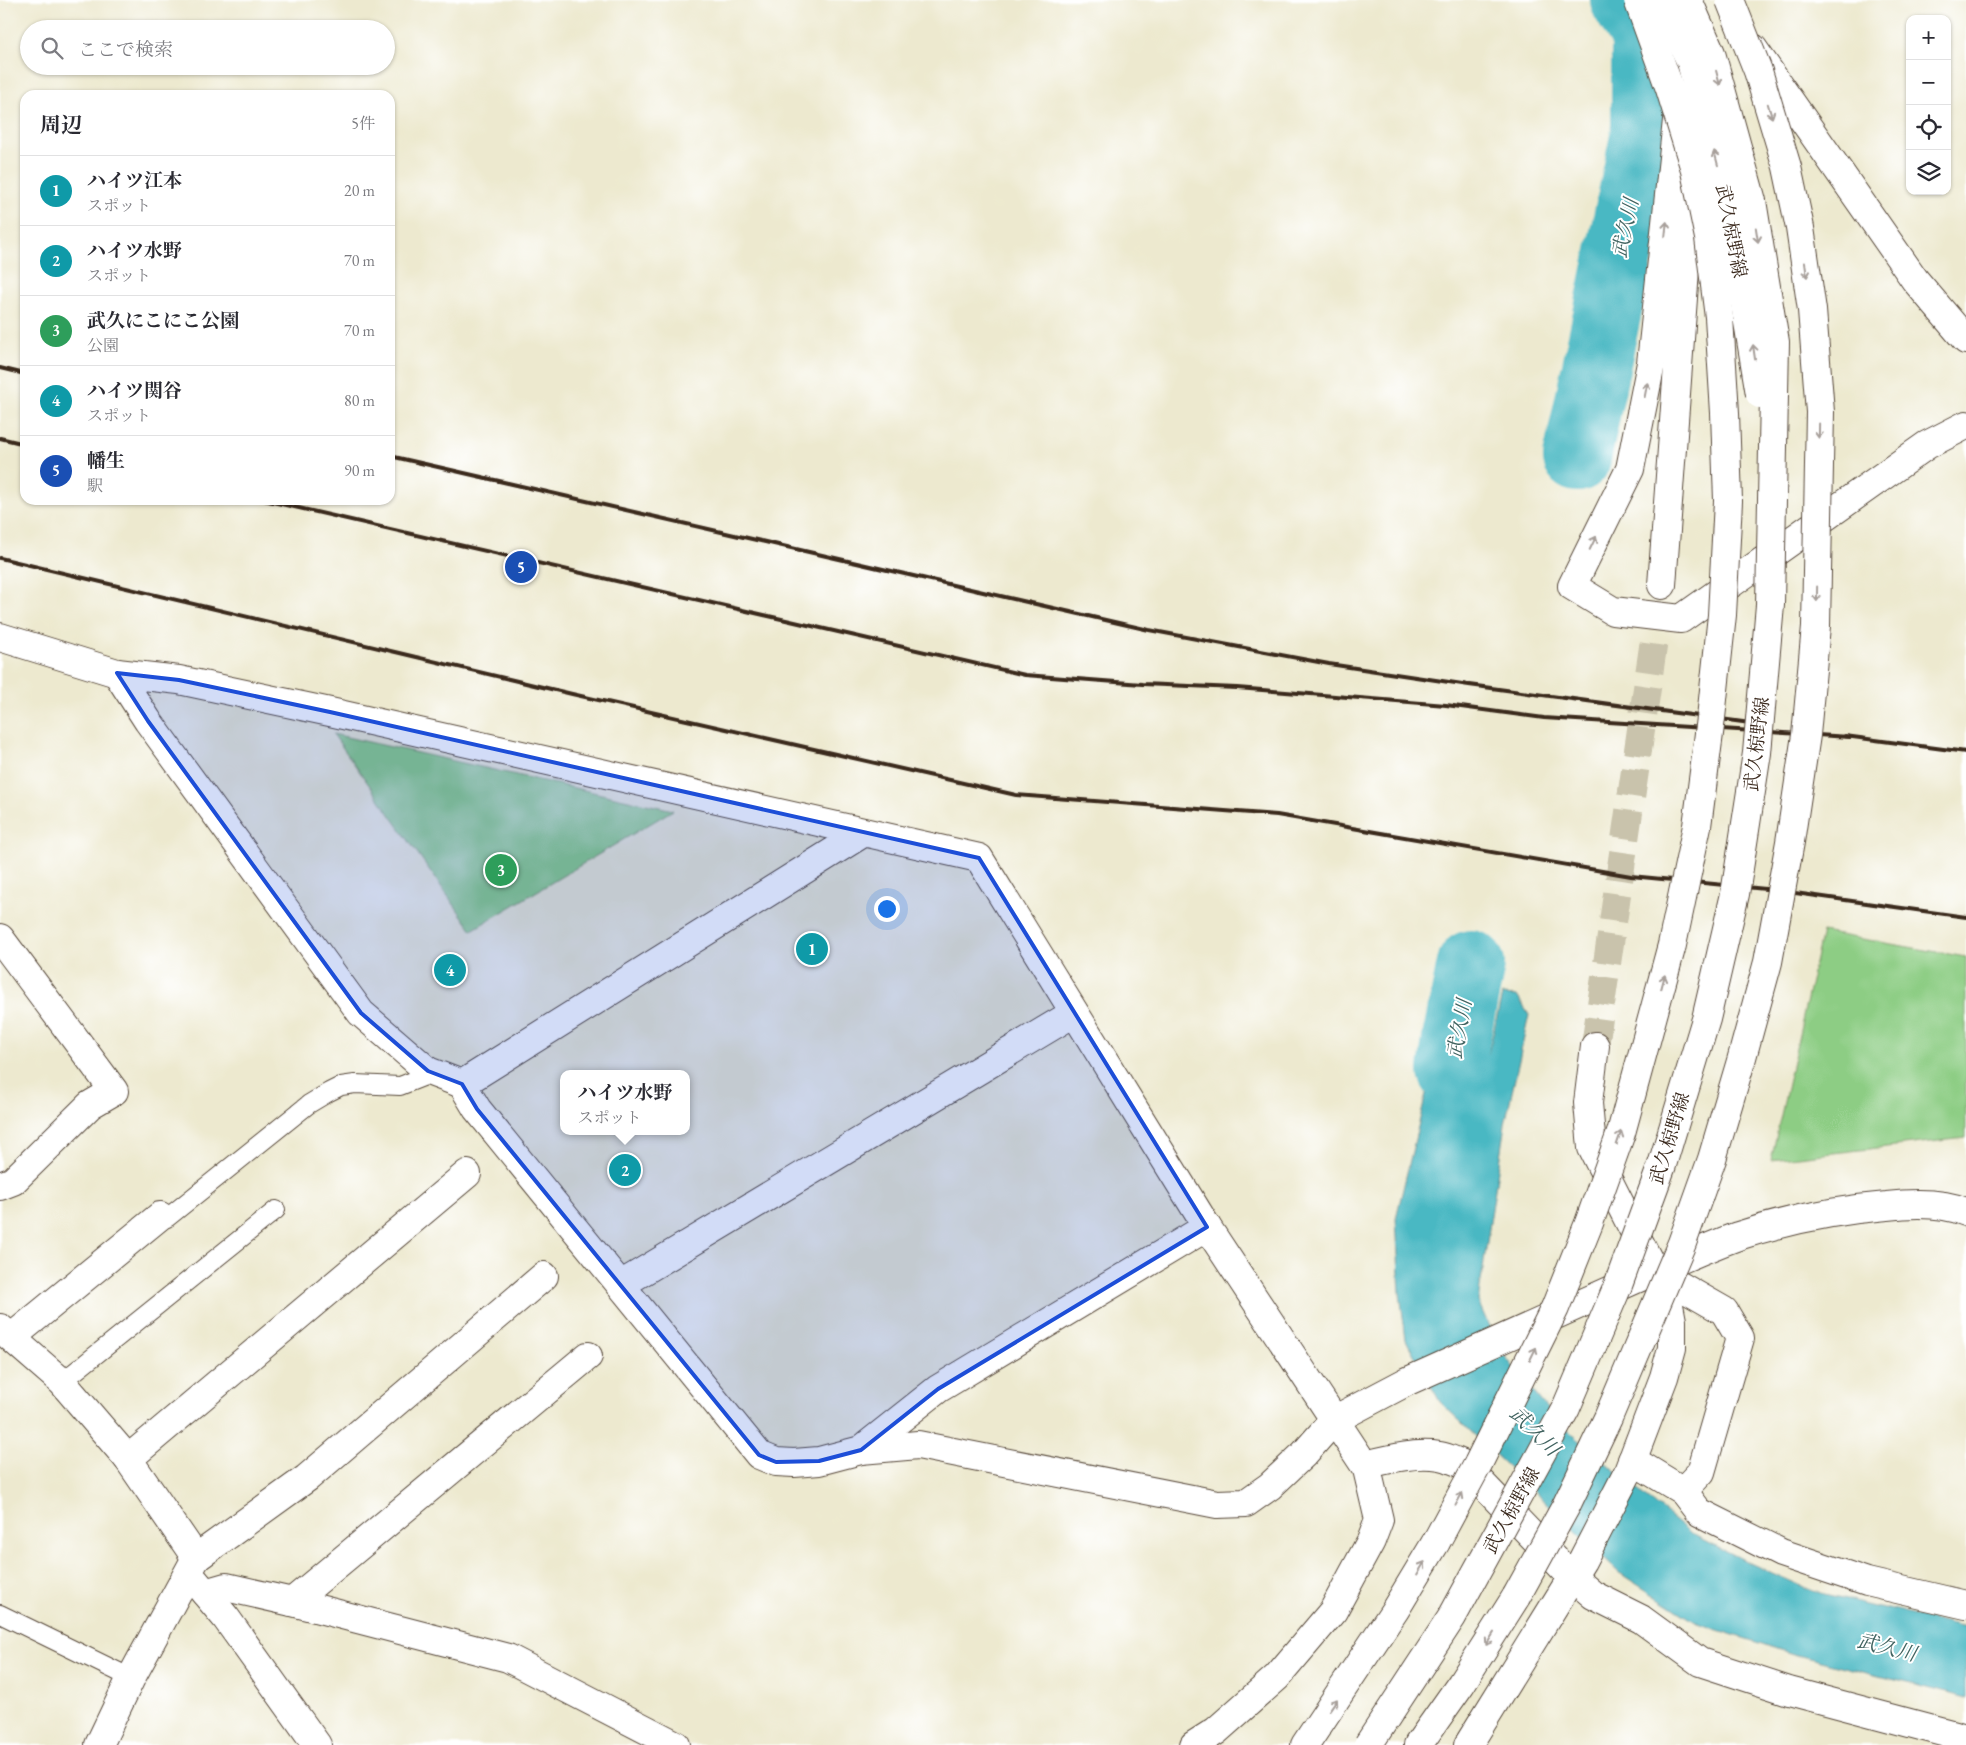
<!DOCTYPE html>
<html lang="ja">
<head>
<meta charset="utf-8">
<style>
  body { margin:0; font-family:"EB Garamond","Noto Serif JP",serif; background:#f2f2f3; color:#2b2b33 }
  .controls { position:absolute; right:15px; top:15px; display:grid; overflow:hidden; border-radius:10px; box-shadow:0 1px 4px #0004 }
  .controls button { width:45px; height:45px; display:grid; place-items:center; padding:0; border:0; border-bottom:1px solid #e1e1e2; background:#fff; color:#2b2b33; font:25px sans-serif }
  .you { position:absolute; left:886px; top:908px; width:18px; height:18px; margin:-12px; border:4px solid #fff; border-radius:50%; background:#1a73e8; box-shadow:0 0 0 8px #1a73e833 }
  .badge { display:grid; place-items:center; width:32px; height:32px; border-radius:50%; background:#111827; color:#fff; font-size:16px; font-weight:700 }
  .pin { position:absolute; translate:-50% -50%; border:2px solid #fff; box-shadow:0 1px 5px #0006 }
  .popup { position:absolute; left:560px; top:1070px; width:130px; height:65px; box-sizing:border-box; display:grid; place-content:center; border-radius:10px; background:#fff; filter:drop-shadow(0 1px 4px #0005); font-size:16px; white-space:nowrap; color:#7c7c81 }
  .popup b { font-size:19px; color:#2b2b33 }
  .popup::after { content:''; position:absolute; left:50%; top:100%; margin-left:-10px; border:10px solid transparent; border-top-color:#fff }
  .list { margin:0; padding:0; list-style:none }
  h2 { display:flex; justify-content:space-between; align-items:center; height:65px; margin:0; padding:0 20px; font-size:21px }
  h2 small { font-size:16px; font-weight:400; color:#7c7c81 }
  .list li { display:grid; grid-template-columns:32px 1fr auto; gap:15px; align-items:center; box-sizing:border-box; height:70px; padding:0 20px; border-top:1px solid #e1e1e2 }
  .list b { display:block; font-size:19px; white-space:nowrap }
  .list p { margin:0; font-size:16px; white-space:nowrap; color:#7c7c81 }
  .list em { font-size:16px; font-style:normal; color:#7c7c81 }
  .icon { flex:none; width:28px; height:28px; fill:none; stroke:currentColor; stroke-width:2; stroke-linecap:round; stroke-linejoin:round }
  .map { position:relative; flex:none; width:1966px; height:1745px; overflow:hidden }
  .search { position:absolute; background:#fff; box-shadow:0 1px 4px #0004; left:20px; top:20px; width:375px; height:55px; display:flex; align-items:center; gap:12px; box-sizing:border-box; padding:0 18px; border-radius:28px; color:#7c7c81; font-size:19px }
  .panel { position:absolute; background:#fff; box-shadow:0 1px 4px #0004; left:20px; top:90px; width:375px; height:415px; border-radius:15px }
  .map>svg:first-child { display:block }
  .green { fill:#8dcd84; stroke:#647c51 }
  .water { fill:#49b8c3; stroke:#427170 }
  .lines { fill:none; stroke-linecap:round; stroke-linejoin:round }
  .river { stroke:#49b8c3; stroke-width:68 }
  .street-tunnel { stroke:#c9c3ac; stroke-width:28; stroke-dasharray:28 14; stroke-linecap:butt }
  .lane-casing { stroke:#564739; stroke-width:20 }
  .street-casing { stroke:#564739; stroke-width:30 }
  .secondary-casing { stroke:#564739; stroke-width:30 }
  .lane { stroke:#fff; stroke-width:18 }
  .street { stroke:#fff; stroke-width:28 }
  .secondary { stroke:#fff; stroke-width:28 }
  .rail { stroke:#3b2a1e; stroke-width:4 }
  .secondary-bridge-casing { stroke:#564739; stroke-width:30; stroke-linecap:butt }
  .secondary-bridge { stroke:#fff; stroke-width:28 }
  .oneway { stroke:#a79f9a }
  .marked { fill:#1d4ed8; fill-opacity:0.2; stroke:#1d4ed8; stroke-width:4; stroke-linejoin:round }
  .labels { text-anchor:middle; stroke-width:4; stroke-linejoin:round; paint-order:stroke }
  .street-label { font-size:19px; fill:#3b2a1e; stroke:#fff }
  .water-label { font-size:20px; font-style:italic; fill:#416360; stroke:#fff }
</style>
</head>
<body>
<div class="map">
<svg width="1966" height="1745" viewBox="0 0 1966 1745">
  <rect width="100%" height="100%" fill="#fff"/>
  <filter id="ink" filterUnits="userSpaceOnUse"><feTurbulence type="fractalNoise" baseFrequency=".02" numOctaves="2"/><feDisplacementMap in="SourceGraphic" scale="10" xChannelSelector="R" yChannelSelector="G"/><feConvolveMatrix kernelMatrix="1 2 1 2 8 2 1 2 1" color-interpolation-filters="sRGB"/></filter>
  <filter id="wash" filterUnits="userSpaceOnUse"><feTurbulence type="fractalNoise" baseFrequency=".0096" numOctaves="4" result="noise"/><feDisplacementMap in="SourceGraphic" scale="20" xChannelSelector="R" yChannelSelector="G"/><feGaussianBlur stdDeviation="1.12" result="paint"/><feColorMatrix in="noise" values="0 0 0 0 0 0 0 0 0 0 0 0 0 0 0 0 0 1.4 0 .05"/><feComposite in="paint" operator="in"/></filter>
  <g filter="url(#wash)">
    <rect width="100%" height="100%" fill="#ede9cf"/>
    <!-- green -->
    <g class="green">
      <polygon points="333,734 673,810 472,930"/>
      <polygon points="1822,932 1966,957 1966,1138 1771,1160"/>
    </g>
    <!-- water -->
    <polygon class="water" points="1468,980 1475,994 1471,1031 1472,1058 1488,1054 1502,995 1517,996 1529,1015 1505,1124 1478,1301 1499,1349 1557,1421 1647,1498 1691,1533 1752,1564 1813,1591 1966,1628 1966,1698 1793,1654 1697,1623 1618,1572 1440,1402 1406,1340 1400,1294 1396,1218 1437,1048 1449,1007"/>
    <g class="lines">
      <!-- river -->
      <g class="river">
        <polyline points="1577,458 1645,133 1645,36 1624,0"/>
        <polyline points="1452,1071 1456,1039 1471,964"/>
      </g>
    </g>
  </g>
  <g filter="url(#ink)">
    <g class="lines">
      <!-- street-tunnel -->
      <polyline class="street-tunnel" points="1595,1046 1662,585"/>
      <defs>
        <g id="lane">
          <polyline points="160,1216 167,1218 309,1104 329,1092 341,1086 355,1084 400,1086 433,1073"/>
          <polyline points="62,1382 276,1210"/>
          <polyline points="0,1614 131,1678"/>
        </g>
        <g id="street">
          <polyline points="1678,111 1651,363 1630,469 1572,586 1613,611 1681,619 1927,445 1966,425"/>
          <polyline points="1662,585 1692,175"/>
          <polyline points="0,637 117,673 179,680 330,712 979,858 1207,1227 1367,1469 1379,1520 1371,1541 1333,1611 1277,1677 1216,1731 1194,1745"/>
          <polyline points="117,673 148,721 361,1013 428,1071 462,1084 477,1109 759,1455 776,1462 794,1463 819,1461 861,1450 918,1445 1217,1504 1246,1503 1270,1486 1304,1454 1334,1420 1408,1381 1654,1271"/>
          <polyline points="0,938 114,1091 90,1105 13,1181 0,1186"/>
          <polyline points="1595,1046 1588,1103 1592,1148 1654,1271 1724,1311 1740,1338 1701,1472 1683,1491"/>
          <polyline points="462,1084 863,833"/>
          <polyline points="622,1284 1074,1013"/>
          <polyline points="0,1328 62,1382 128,1459 196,1558 131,1678 99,1745"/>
          <polyline points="12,1337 160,1216"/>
          <polyline points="861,1450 938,1389 1207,1227"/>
          <polyline points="128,1459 467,1174"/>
          <polyline points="1632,1460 1683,1491 1699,1512 1781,1553 1867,1582 1966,1605"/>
          <path d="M1365 1465C1389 1459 1415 1452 1440 1456 1447 1457 1455 1461 1463 1464L1571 1576 1593 1595 1641 1619 1700 1662 1789 1691 1966 1738"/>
          <polyline points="196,1558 307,1478 544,1276"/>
          <polyline points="195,1581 226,1618 317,1745"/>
          <polyline points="205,1593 226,1587 292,1602 508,1658 676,1745"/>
          <polyline points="292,1602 588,1356"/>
        </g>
        <g id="secondary">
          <polyline points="1753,48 1915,280 1966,340"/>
          <polyline points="1305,1745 1395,1610 1436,1542"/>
          <polyline points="1418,1745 1461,1684 1516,1597"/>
          <path d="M1468 1745 1582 1561 1627 1474 1664 1377 1672 1348V1321L1669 1305 1654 1271C1682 1259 1710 1246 1738 1236 1787 1220 1836 1210 1887 1206 1912 1203 1942 1202 1966 1212"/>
        </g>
      </defs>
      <!-- lane casing -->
      <use href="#lane" class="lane-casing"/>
      <!-- street casing -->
      <use href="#street" class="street-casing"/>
      <!-- secondary casing -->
      <use href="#secondary" class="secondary-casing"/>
      <!-- lane -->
      <use href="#lane" class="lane"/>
      <!-- street -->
      <use href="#street" class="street"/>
      <!-- secondary -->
      <use href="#secondary" class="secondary"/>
      <!-- rail -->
      <g class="rail">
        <polyline points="0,368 25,374"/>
        <polyline points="0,438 25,444"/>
        <polyline points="390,456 1149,630 1329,664 1469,685 1765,725"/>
        <polyline points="264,500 1025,675 1142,684 1237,688 1446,705 1544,718 1850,737"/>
        <polyline points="0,558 572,694 1016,795 1277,815 1631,876 1766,889 1966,917"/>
        <polyline points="1845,736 1966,752"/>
      </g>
      <defs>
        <g id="secondary-bridge">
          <polyline points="1662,0 1691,62 1729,208 1760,394"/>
          <polyline points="1436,1542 1478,1464 1555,1308 1589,1223 1621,1133 1672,945 1697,826 1711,718 1722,615 1728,501 1725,413 1719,317 1709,238 1694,166 1670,89 1638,0"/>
          <polyline points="1516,1597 1566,1506 1608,1418 1682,1243 1712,1159 1741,1061 1768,962 1790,842 1806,735 1816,626 1818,518 1820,412 1812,310 1800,228 1787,167 1758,71 1730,0"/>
          <polyline points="1368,1745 1452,1617 1566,1408 1617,1288 1662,1165 1706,1019 1735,894 1757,753 1770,605 1775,342 1752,201 1711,53 1688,0"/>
        </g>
      </defs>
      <!-- secondary-bridge casing -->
      <use href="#secondary-bridge" class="secondary-bridge-casing"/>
      <!-- secondary-bridge -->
      <use href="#secondary-bridge" class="secondary-bridge"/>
    </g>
    <!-- one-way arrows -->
    <defs><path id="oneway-shaft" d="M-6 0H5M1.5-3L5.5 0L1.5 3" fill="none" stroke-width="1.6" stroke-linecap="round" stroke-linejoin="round" transform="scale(1.25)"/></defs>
    <g class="oneway">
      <use href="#oneway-shaft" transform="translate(1718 78) rotate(75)"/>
      <use href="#oneway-shaft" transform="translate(1770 111) rotate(73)"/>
      <use href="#oneway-shaft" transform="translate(1716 158) rotate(-105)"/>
      <use href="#oneway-shaft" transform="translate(1666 229) rotate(-84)"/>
      <use href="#oneway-shaft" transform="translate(1757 235) rotate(81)"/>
      <use href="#oneway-shaft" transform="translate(1806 270) rotate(82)"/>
      <use href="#oneway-shaft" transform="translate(1754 352) rotate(-98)"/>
      <use href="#oneway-shaft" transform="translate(1646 390) rotate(-79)"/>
      <use href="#oneway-shaft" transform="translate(1819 431) rotate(91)"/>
      <use href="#oneway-shaft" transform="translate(1593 543) rotate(-64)"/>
      <use href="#oneway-shaft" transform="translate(1817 594) rotate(91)"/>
      <use href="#oneway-shaft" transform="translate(1663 982) rotate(-75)"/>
      <use href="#oneway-shaft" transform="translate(1619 1138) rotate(-71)"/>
      <use href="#oneway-shaft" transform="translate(1533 1354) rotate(-64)"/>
      <use href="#oneway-shaft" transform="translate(1459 1499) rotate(-62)"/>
      <use href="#oneway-shaft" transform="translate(1421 1568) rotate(-59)"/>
      <use href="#oneway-shaft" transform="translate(1490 1639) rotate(122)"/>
      <use href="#oneway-shaft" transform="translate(1333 1705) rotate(-55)"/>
    </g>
  </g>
  <!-- marked area -->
  <path class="marked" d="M117 673 179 680 330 712 979 858 1207 1227 938 1389 861 1450 819 1461 776 1462 759 1455 477 1109 462 1084 428 1071 361 1013 148 721Z"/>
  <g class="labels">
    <!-- street labels -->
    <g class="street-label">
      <text transform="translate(1732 231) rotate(79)" y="7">武久椋野線</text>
      <text transform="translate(1756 744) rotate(-83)" y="7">武久椋野線</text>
      <text transform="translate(1669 1138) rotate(-73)" y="7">武久椋野線</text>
      <text transform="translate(1511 1510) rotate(-61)" y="7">武久椋野線</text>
    </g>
    <!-- water labels -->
    <g class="water-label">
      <text transform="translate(1625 228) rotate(-78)" y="7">武久川</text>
      <text transform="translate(1459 1029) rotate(-80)" y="7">武久川</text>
      <text transform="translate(1535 1431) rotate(45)" y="7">武久川</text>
      <text transform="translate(1887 1647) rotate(14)" y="7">武久川</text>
    </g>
  </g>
</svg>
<div class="controls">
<button>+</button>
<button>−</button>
<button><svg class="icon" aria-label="locate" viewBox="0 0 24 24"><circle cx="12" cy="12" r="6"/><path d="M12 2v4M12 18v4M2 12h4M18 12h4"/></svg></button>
<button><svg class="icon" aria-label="layers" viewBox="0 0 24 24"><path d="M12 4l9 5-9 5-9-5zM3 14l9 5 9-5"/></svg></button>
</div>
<div class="you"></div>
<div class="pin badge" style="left:812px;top:949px;background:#0f9aa8">1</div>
<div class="pin badge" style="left:625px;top:1170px;background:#0f9aa8">2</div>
<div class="popup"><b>ハイツ水野</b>スポット</div>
<div class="pin badge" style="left:501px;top:870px;background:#2e9e5b">3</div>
<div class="pin badge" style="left:450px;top:970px;background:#0f9aa8">4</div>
<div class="pin badge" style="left:521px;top:567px;background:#1a4fb4">5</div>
<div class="search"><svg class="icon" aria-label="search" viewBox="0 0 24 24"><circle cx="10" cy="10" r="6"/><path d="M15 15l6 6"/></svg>ここで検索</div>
<section class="panel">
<h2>周辺<small>5件</small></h2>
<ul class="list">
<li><span class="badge" style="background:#0f9aa8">1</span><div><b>ハイツ江本</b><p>スポット</p></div><em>20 m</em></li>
<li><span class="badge" style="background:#0f9aa8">2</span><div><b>ハイツ水野</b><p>スポット</p></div><em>70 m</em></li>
<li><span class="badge" style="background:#2e9e5b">3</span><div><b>武久にこにこ公園</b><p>公園</p></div><em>70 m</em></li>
<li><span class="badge" style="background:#0f9aa8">4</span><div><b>ハイツ関谷</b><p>スポット</p></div><em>80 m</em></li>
<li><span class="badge" style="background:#1a4fb4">5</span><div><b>幡生</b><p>駅</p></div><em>90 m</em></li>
</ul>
</section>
</div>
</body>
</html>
